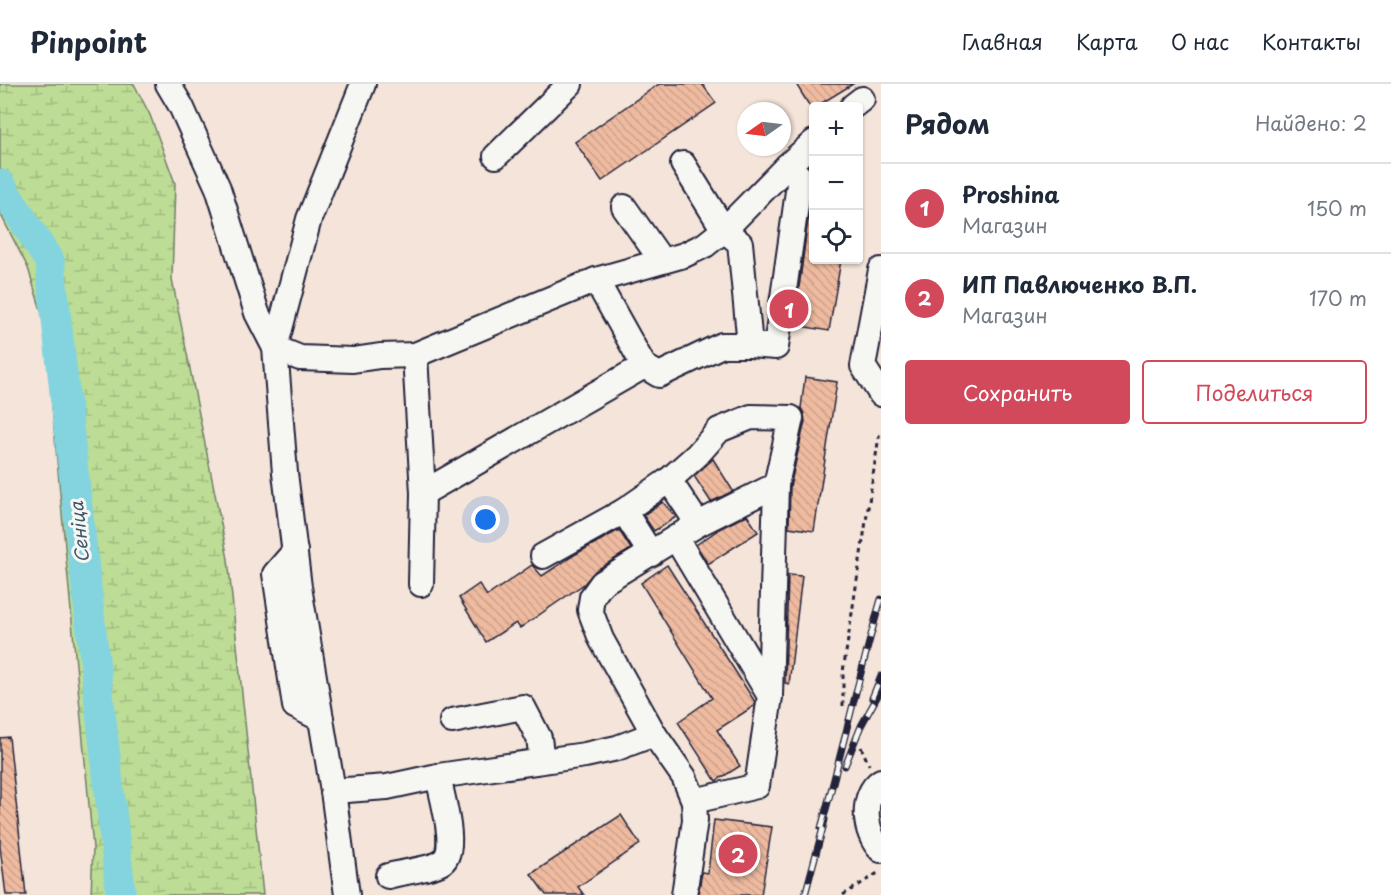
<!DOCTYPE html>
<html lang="ru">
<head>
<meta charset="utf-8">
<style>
  body { margin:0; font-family:"Playpen Sans",sans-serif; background:#f2f2f3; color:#1f2937 }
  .controls { position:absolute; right:18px; top:18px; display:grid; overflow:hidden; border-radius:6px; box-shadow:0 2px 4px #0004 }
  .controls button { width:54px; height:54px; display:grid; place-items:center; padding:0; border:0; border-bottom:2px solid #e0e1e3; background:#fff; color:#1f2937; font:30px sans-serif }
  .compass { position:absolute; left:737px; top:18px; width:54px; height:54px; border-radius:50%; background:#fff; box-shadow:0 2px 4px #0004; rotate:256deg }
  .you { position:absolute; left:486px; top:436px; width:21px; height:21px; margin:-15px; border:4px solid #fff; border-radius:50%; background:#1a73e8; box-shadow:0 0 0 9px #1a73e833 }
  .badge { display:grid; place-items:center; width:39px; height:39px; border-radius:50%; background:#d1495b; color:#fff; font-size:20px; font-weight:700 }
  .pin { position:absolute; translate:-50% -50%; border:3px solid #fff; box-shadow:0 2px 6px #0006 }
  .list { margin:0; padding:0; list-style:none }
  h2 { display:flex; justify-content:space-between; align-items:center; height:78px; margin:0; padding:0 24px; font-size:26px }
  h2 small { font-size:20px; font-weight:400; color:#747a83 }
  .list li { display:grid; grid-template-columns:39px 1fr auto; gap:18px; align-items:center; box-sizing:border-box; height:90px; padding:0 24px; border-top:2px solid #e0e1e3 }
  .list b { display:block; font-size:22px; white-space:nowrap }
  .list p { margin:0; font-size:20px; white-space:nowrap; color:#747a83 }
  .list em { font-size:20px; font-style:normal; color:#747a83 }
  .actions { display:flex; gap:12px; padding:18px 24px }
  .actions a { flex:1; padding:14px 0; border:2px solid #d1495b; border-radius:6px; text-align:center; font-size:21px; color:#d1495b }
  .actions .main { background:#d1495b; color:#fff }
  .icon { flex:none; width:33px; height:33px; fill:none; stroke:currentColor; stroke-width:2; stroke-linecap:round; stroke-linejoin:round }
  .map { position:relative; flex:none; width:881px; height:811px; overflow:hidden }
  header { display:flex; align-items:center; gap:36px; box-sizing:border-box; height:84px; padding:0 30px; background:#fff; border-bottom:2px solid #e0e1e3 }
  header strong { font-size:28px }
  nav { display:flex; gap:33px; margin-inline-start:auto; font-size:21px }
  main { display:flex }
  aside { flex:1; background:#fff }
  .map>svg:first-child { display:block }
  .wetland { fill:url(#wetland-marsh); stroke:#707f68; stroke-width:1.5 }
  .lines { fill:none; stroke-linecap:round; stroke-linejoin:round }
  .river { stroke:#83d4df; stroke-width:30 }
  .building { fill:url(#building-back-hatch); stroke:#22223b; stroke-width:1.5 }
  .minor-casing { stroke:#22223b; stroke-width:28 }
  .path { stroke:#22223b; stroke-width:3; stroke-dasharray:4.5 4.5; stroke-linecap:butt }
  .minor { stroke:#f6f6f2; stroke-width:24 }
  .rail-casing { stroke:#22223b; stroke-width:7 }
  .rail { stroke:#f6f6f2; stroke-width:4.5; stroke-dasharray:14; stroke-linecap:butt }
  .labels { text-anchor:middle; stroke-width:6; stroke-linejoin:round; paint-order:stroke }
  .water-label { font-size:18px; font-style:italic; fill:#3f576c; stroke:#f6f6f2 }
</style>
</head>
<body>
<header>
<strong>Pinpoint</strong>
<nav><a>Главная</a><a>Карта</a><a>О нас</a><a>Контакты</a></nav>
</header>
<main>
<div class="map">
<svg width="881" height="811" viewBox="0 0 881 811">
  <defs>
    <pattern id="wetland-marsh" width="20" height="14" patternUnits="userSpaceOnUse" patternTransform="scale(1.5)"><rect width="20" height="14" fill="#bddc95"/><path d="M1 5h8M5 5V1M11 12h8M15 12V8" fill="none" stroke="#a2bc81"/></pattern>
    <pattern id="building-back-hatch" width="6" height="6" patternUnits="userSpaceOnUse" patternTransform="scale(1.5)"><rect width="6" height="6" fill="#efbba0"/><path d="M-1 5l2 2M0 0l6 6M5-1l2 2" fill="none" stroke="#cda08b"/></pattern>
  </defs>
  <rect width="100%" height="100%" fill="#f4e4d9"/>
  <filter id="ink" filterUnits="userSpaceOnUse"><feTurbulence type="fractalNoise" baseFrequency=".0167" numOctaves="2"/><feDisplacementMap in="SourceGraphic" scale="12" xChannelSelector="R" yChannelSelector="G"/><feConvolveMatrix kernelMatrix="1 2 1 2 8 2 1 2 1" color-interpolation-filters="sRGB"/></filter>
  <g filter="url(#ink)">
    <!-- wetland -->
    <polygon class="wetland" points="0,0 134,0 150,31 175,99 172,195 228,475 263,811 91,811 93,764 44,236 28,184 0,129"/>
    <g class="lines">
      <!-- river -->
      <polyline class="river" points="0,100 50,178 121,811"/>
    </g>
    <!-- building -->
    <g class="building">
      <polygon points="659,0 702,0 716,19 602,97 575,58"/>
      <polygon points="796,0 853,0 817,22 813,22 812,26"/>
      <polygon points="813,99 813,176 841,176 829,247 794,241"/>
      <polygon points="805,293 837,298 814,447 789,443 790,403 805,337 804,330 801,324"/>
      <polygon points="713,375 733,407 711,418 694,392"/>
      <polygon points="663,418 676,433 654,447 643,431"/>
      <polygon points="747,431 758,448 708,480 696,461 721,444"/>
      <polygon points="619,446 631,465 595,487 584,500 520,544 516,539 486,558 459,514 479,500 487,512 532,481 542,492 574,471"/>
      <polygon points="667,481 755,618 754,622 717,646 740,682 716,697 678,638 712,614 641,499"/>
      <polygon points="788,491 802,492 789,600 785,599"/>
      <polygon points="9,653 26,811 6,811 0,763 0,654"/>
      <polygon points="621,731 640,760 578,803 584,811 546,811 531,790"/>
      <polygon points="714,736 772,743 761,811 698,811 702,788 708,789"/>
    </g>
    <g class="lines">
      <defs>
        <g id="minor">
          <polyline points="168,0 181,22 218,104 257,229 275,264 285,389 299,503 333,707 347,811"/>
          <polyline points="363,0 309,135 275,264 300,274 353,276 380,272 415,271 596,196 684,171 705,161 724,146 787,82 814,58"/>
          <polyline points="853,22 862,15"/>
          <polyline points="496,72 570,0"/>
          <polyline points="683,80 724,146 740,159 750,261 776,263 800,93 787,82"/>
          <polyline points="624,123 662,177"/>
          <polyline points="881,186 863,282 881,310"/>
          <polyline points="596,196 644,282 659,291 722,261 750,261"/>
          <polyline points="415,271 423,409 644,282"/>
          <polyline points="669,396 697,371 719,346 751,333 791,334 776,401 770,612"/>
          <polyline points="676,454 770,612 757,702 694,717"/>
          <polyline points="295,467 275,490 295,622 321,635"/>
          <polyline points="651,470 624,427 669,396 698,440"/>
          <polyline points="543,472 624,427"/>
          <polyline points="421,500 423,409"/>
          <polyline points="452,637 523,623 539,654 542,676"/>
          <path d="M881 697C860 711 864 750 881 766"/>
          <polyline points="333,707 387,703 438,692 585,671 617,664 654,650"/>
          <path d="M388 792C398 789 435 784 442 778 459 766 441 710 438 692"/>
          <polyline points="684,811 695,736 694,717 684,693 654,650 601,555 590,526 592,513 602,499 698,440 776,401"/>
        </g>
      </defs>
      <!-- minor casing -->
      <use href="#minor" class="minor-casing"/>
      <!-- path -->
      <g class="path">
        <polyline points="843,622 843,588 879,352 881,347"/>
        <polyline points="861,663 869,681"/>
        <polyline points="843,811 881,787"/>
      </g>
      <!-- minor -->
      <use href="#minor" class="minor"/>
      <defs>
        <g id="rail">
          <polyline points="872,614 881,592"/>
          <polyline points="845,682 861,642 881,606"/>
          <path d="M821 744C842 668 859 591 881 515"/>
          <polyline points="805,811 825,736"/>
        </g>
      </defs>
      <!-- rail casing -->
      <use href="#rail" class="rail-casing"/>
      <!-- rail -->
      <use href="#rail" class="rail"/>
    </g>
  </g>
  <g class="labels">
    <!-- water labels -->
    <g class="water-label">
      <text transform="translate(80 448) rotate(-96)" y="6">Сеніца</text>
    </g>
  </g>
</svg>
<div class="controls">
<button>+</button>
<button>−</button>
<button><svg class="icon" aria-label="locate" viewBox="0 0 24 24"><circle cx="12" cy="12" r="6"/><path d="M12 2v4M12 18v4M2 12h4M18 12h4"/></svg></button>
</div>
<svg class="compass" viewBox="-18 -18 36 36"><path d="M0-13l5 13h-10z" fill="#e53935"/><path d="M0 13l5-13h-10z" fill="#747a83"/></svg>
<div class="you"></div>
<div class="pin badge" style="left:789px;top:225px">1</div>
<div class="pin badge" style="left:738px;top:770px">2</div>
</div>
<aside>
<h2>Рядом<small>Найдено: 2</small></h2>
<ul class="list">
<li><span class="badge">1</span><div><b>Proshina</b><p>Магазин</p></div><em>150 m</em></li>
<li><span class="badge">2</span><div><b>ИП Павлюченко В.П.</b><p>Магазин</p></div><em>170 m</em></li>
</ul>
<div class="actions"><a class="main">Сохранить</a><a>Поделиться</a></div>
</aside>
</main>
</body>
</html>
